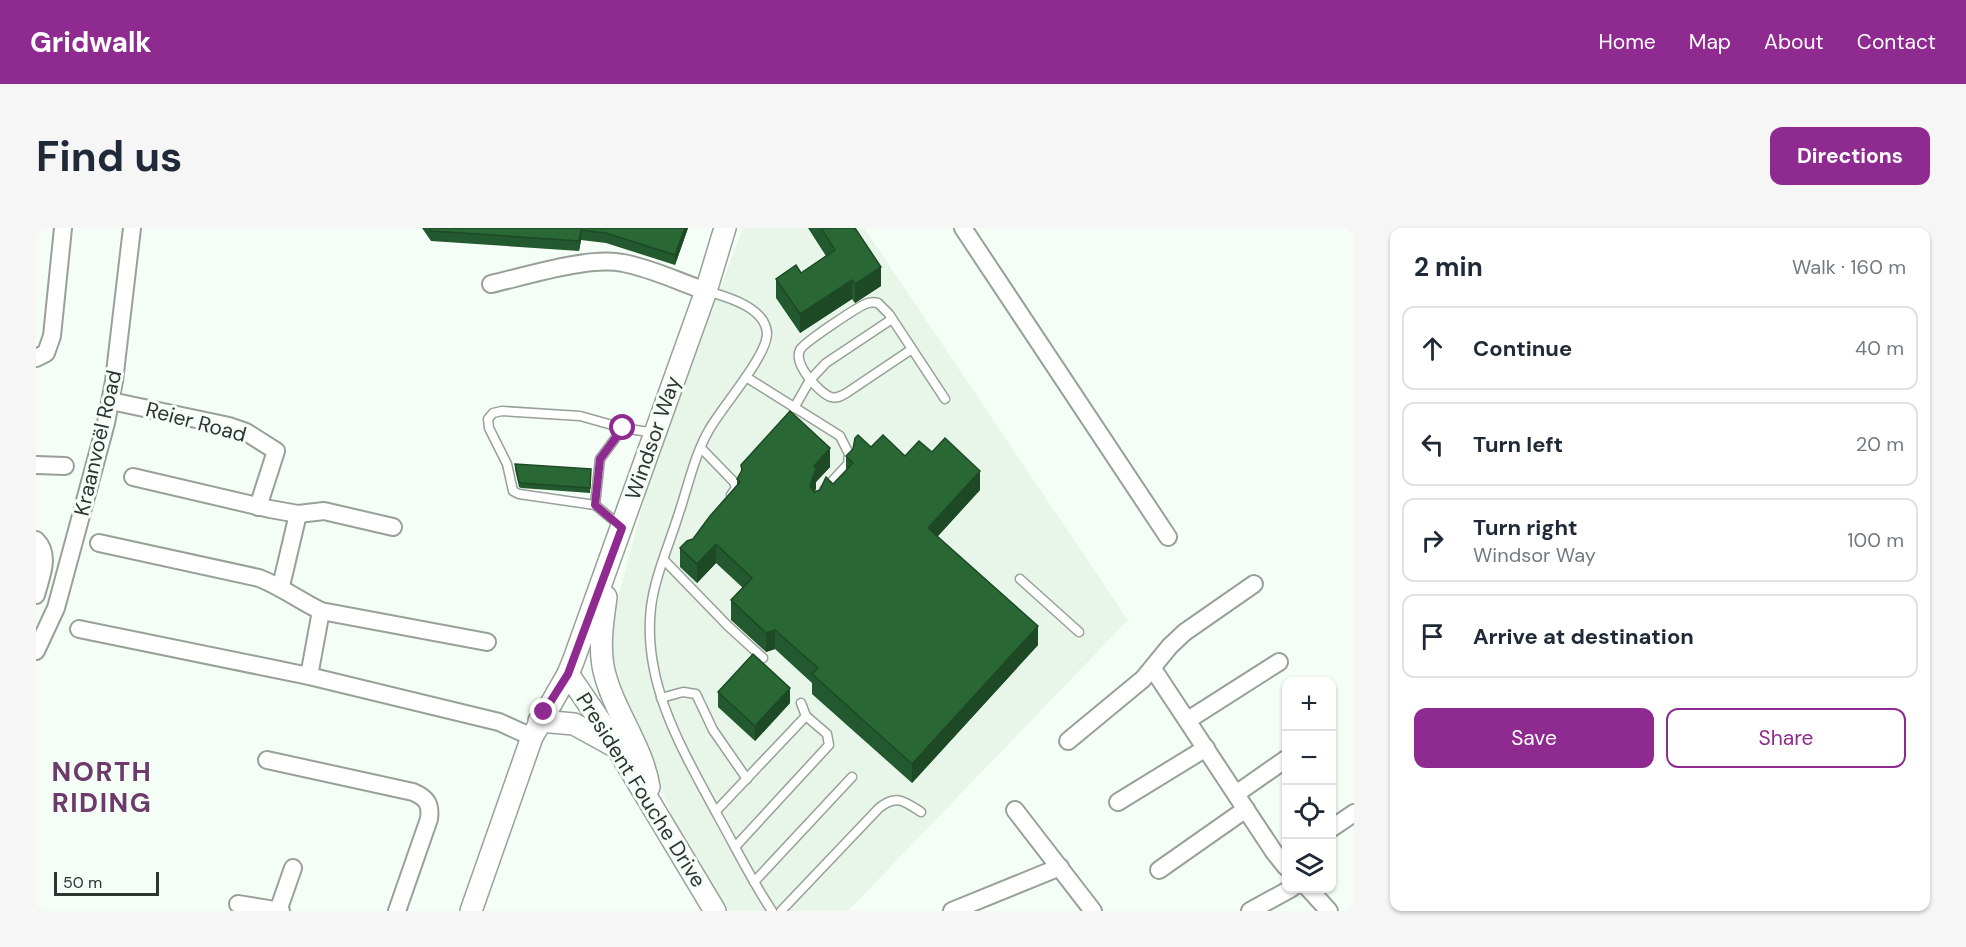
<!DOCTYPE html>
<html lang="en">
<head>
<meta charset="utf-8">
<style>
  body { margin:0; font-family:"DM Sans",sans-serif; background:#f6f6f7; color:#1f2937 }
  .controls { position:absolute; right:18px; bottom:18px; display:grid; overflow:hidden; border-radius:12px; box-shadow:0 2px 4px #0004 }
  .controls button { width:54px; height:54px; display:grid; place-items:center; padding:0; border:0; border-bottom:2px solid #e0e1e3; background:#fff; color:#1f2937; font:30px sans-serif }
  .scale { position:absolute; left:18px; bottom:15px; width:105px; box-sizing:border-box; padding-left:6px; border:3px solid #303431; border-top:0; font-size:16px; line-height:21px; white-space:nowrap; color:#303431; -webkit-text-stroke:4px #f5fef6; paint-order:stroke }
  .stop { position:absolute; width:18px; height:18px; margin:-14px; border:4px solid #8f2a90; border-radius:50%; background:#fff }
  .stop.end { background:#8f2a90; border-color:#fff; box-shadow:0 2px 6px #0008 }
  .list { margin:0; padding:0; list-style:none }
  h2 { display:flex; justify-content:space-between; align-items:center; height:78px; margin:0; padding:0 24px; font-size:26px }
  h2 small { font-size:20px; font-weight:400; color:#747a83 }
  .list li { display:grid; grid-template-columns:39px 1fr auto; gap:18px; align-items:center; box-sizing:border-box; height:84px; margin:0 12px 12px; padding:0 12px; border:2px solid #e0e1e3; border-radius:12px }
  .list b { display:block; font-size:22px; white-space:nowrap }
  .list p { margin:0; font-size:20px; white-space:nowrap; color:#747a83 }
  .list em { font-size:20px; font-style:normal; color:#747a83 }
  .actions { display:flex; gap:12px; padding:18px 24px }
  .actions a { flex:1; padding:14px 0; border:2px solid #8f2a90; border-radius:12px; text-align:center; font-size:21px; color:#8f2a90 }
  .actions .main { background:#8f2a90; color:#fff }
  .icon { flex:none; width:33px; height:33px; fill:none; stroke:currentColor; stroke-width:2; stroke-linecap:round; stroke-linejoin:round }
  .map { position:relative; flex:none; width:1318px; height:683px; overflow:hidden; border-radius:12px }
  header { display:flex; align-items:center; gap:36px; box-sizing:border-box; height:84px; padding:0 30px; background:#8f2a90; color:#fff }
  header strong { font-size:28px }
  nav { display:flex; gap:33px; margin-inline-start:auto; font-size:21px }
  .intro { display:flex; align-items:center; justify-content:space-between; box-sizing:border-box; height:144px; padding:0 36px }
  h1 { margin:0; font-size:42px }
  .button { padding:15px 27px; border-radius:12px; background:#8f2a90; color:#fff; font-size:21px; font-weight:700 }
  main { display:flex; gap:36px; padding:0 36px }
  aside { flex:1; background:#fff; border-radius:12px; box-shadow:0 2px 4px #0004 }
  .map>svg:first-child { display:block }
  .built { fill:#e7f6e8 }
  .lines { fill:none; stroke-linecap:round; stroke-linejoin:round }
  .service-casing { stroke:#98a098; stroke-width:11 }
  .minor-casing { stroke:#98a098; stroke-width:20 }
  .tertiary-casing { stroke:#98a098; stroke-width:24 }
  .service { stroke:#fff; stroke-width:8 }
  .minor { stroke:#fff; stroke-width:16 }
  .tertiary { stroke:#fff; stroke-width:21 }
  .wall { fill:#23592e }
  .shaded-wall { fill:#1d4925 }
  .building { fill:#296835; stroke:#1d4925; stroke-width:1.5 }
  .route { stroke:#8f2a90; stroke-width:8 }
  .labels { text-anchor:middle; stroke-width:6; stroke-linejoin:round; paint-order:stroke }
  .street-label { font-size:21px; fill:#303431; stroke:#f5fef6 }
  .district-label { font-size:27px; font-weight:bold; letter-spacing:1.5px; fill:#6c3a6b; stroke:#f5fef6 }
</style>
</head>
<body>
<header>
<strong>Gridwalk</strong>
<nav><a>Home</a><a>Map</a><a>About</a><a>Contact</a></nav>
</header>
<div class="intro"><h1>Find us</h1><a class="button">Directions</a></div>
<main>
<div class="map">
<svg width="1318" height="683" viewBox="0 0 1318 683">
  <rect width="100%" height="100%" fill="#f5fef6"/>
  <!-- built -->
  <polygon class="built" points="707,0 828,0 1092,392 812,683 693,683 638,594 587,462 574,419 578,385 619,231"/>
  <g class="lines">
    <defs>
      <g id="service">
        <path d="M671 63C691 69 729 79 731 105 732 127 685 180 673 202 658 228 652 259 642 288 633 317 619 348 615 379 606 456 647 523 682 588 700 620 716 653 736 683"/>
        <path d="M876 121 812 164C807 167 802 171 795 169 783 165 757 136 764 122 767 115 824 77 832 75 836 74 838 74 842 75L853 86 909 171"/>
        <polyline points="710,149 804,208 813,226 812,236 788,262"/>
        <polyline points="758,180 774,152 790,135 856,91"/>
        <polyline points="665,220 698,254 700,260 695,267"/>
        <polyline points="559,277 564,231 587,200"/>
        <polyline points="586,299 559,277 483,266 477,263 471,236 453,200 452,191 457,185 466,183 544,188 587,200 619,205"/>
        <polyline points="628,332 692,398 727,430"/>
        <polyline points="984,351 1043,404"/>
        <polyline points="625,470 647,464 660,466 677,502 711,551"/>
        <polyline points="680,583 770,488"/>
        <polyline points="699,619 793,517 791,506 770,488 765,475"/>
        <polyline points="718,654 816,549"/>
        <path d="M745 683 843 580C860 566 868 573 885 584"/>
      </g>
      <g id="minor">
        <polyline points="927,0 1132,309"/>
        <path d="M455 56C490 48 553 28 587 35 615 40 643 54 670 63"/>
        <polyline points="0,130 10,125 16,108 27,0"/>
        <polyline points="75,173 193,198 210,204 240,223 222,279"/>
        <polyline points="0,237 29,238"/>
        <polyline points="97,249 234,281 262,286 288,283 357,299"/>
        <path d="M0 312C15 327 5 348 0 367"/>
        <path d="M63 315 223 350C246 359 264 373 285 383L451 414"/>
        <polyline points="245,358 262,286"/>
        <polyline points="43,401 273,448 463,494 496,509"/>
        <polyline points="0,423 20,380 70,195 78,153 96,0"/>
        <polyline points="1117,441 1238,624 1250,639"/>
        <polyline points="273,448 285,383"/>
        <polyline points="1152,492 1243,434"/>
        <polyline points="1032,513 1107,451 1134,418 1149,404 1218,356"/>
        <path d="M231 532 377 564C391 570 395 576 393 591L361 683"/>
        <polyline points="1200,566 1250,531"/>
        <polyline points="1082,574 1170,520"/>
        <polyline points="979,582 1057,683"/>
        <polyline points="1296,600 1318,585"/>
        <polyline points="1123,642 1210,581"/>
        <polyline points="1272,660 1293,683"/>
        <polyline points="202,676 245,683"/>
        <polyline points="242,683 257,640"/>
        <polyline points="916,683 1024,639"/>
        <polyline points="1214,683 1256,660"/>
      </g>
      <g id="tertiary">
        <path d="M570 369C567 392 563 415 567 438 575 480 606 516 613 559"/>
        <polyline points="532,446 571,503 679,683"/>
        <polyline points="503,493 538,496 578,518"/>
        <polyline points="435,683 496,509 532,446 538,431 670,63 689,0"/>
      </g>
    </defs>
    <!-- service casing -->
    <use href="#service" class="service-casing"/>
    <!-- minor casing -->
    <use href="#minor" class="minor-casing"/>
    <!-- tertiary casing -->
    <use href="#tertiary" class="tertiary-casing"/>
    <!-- service -->
    <use href="#service" class="service"/>
    <!-- minor -->
    <use href="#minor" class="minor"/>
    <!-- tertiary -->
    <use href="#tertiary" class="tertiary"/>
  </g>
  <!-- wall -->
  <g class="wall">
    <polygon points="386,0 652,0 639,37 570,15 545,12 543,23 395,13"/>
    <polygon points="772,0 819,0 845,58 819,75 816,71 764,105 740,70 740,51 765,45 790,28"/>
    <polygon points="835,219 869,228 896,224 944,262 901,309 1002,417 876,555 776,466 776,455 739,421 730,424 695,392 695,372 707,360 680,335 661,355 644,339 644,320 657,311 701,258 701,251 705,244 705,237 794,239 780,254 780,260 779,264 784,262 797,256 810,243 810,228"/>
    <polygon points="479,236 555,246 554,265 485,260 483,259 479,241"/>
    <polygon points="682,464 754,475 719,513 682,479"/>
  </g>
  <!-- shaded-wall -->
  <g class="shaded-wall">
    <polygon points="649,0 652,0 639,37 639,27"/>
    <polygon points="545,2 545,12 543,23 543,13"/>
    <polygon points="845,39 845,58 819,75 819,56"/>
    <polygon points="816,52 816,71 764,105 764,86"/>
    <polygon points="794,220 794,239 780,254 780,260 774,277 774,258 778,238"/>
    <polygon points="944,243 944,262 892,319 892,300"/>
    <polygon points="680,316 680,335 661,355 661,336"/>
    <polygon points="1002,398 1002,417 876,555 876,536"/>
    <polygon points="739,402 739,421 730,424 730,405"/>
    <polygon points="754,460 754,475 719,513 719,498"/>
  </g>
  <!-- building -->
  <g class="building">
    <polygon points="393,0 649,0 639,27 570,5 545,2 543,13 395,3"/>
    <polygon points="785,0 819,0 845,39 819,56 816,52 764,86 740,51 760,37 765,45 799,22"/>
    <polygon points="754,183 794,220 778,238 780,240 774,258 778,264 784,262 790,249 797,256 817,235 810,228 817,221 819,210 822,207 835,219 847,207 869,228 883,213 896,224 909,210 944,243 892,300 1002,398 876,536 776,446 782,440 739,402 730,405 695,372 716,350 680,316 661,336 644,320 651,313 657,311 674,288 704,254 701,251 706,242 705,237"/>
    <polygon points="479,236 555,241 554,260 485,255 483,254"/>
    <polygon points="717,426 754,460 719,498 682,464"/>
  </g>
  <g class="lines">
    <!-- route -->
    <polyline class="route" points="508,484 532,446 586,300 559,277 564,231 587,200"/>
  </g>
  <g class="labels">
    <!-- street labels -->
    <g class="street-label">
      <text transform="translate(160 194) rotate(15)" y="7">Reier Road</text>
      <text transform="translate(617 210) rotate(-71)" y="7">Windsor Way</text>
      <text transform="translate(62 215) rotate(-77)" y="7">Kraanvoël Road</text>
      <text transform="translate(605 562) rotate(58)" y="7">President Fouche Drive</text>
    </g>
    <!-- district labels -->
    <g class="district-label">
      <text x="66" y="553">NORTH<tspan x="66" dy="31">RIDING</tspan></text>
    </g>
  </g>
</svg>
<div class="controls">
<button>+</button>
<button>−</button>
<button><svg class="icon" aria-label="locate" viewBox="0 0 24 24"><circle cx="12" cy="12" r="6"/><path d="M12 2v4M12 18v4M2 12h4M18 12h4"/></svg></button>
<button><svg class="icon" aria-label="layers" viewBox="0 0 24 24"><path d="M12 4l9 5-9 5-9-5zM3 14l9 5 9-5"/></svg></button>
</div>
<div class="scale">50 m</div>
<div class="stop" style="left:587px;top:200px"></div>
<div class="stop end" style="left:508px;top:484px"></div>
</div>
<aside>
<h2>2 min<small>Walk · 160 m</small></h2>
<ul class="list">
<li><svg class="icon" aria-label="ahead" viewBox="0 0 24 24"><path d="M12 20V5M6 11l6-6 6 6"/></svg><div><b>Continue</b></div><em>40 m</em></li>
<li><svg class="icon" aria-label="left" viewBox="0 0 24 24"><path d="M17 20v-9H6M10 6l-5 5 5 5"/></svg><div><b>Turn left</b></div><em>20 m</em></li>
<li><svg class="icon" aria-label="right" viewBox="0 0 24 24"><path d="M7 20v-9h11M14 6l5 5-5 5"/></svg><div><b>Turn right</b><p>Windsor Way</p></div><em>100 m</em></li>
<li><svg class="icon" aria-label="arrive" viewBox="0 0 24 24"><path d="M6 21V4h12l-3 4 3 4H6"/></svg><div><b>Arrive at destination</b></div></li>
</ul>
<div class="actions"><a class="main">Save</a><a>Share</a></div>
</aside>
</main>
</body>
</html>
